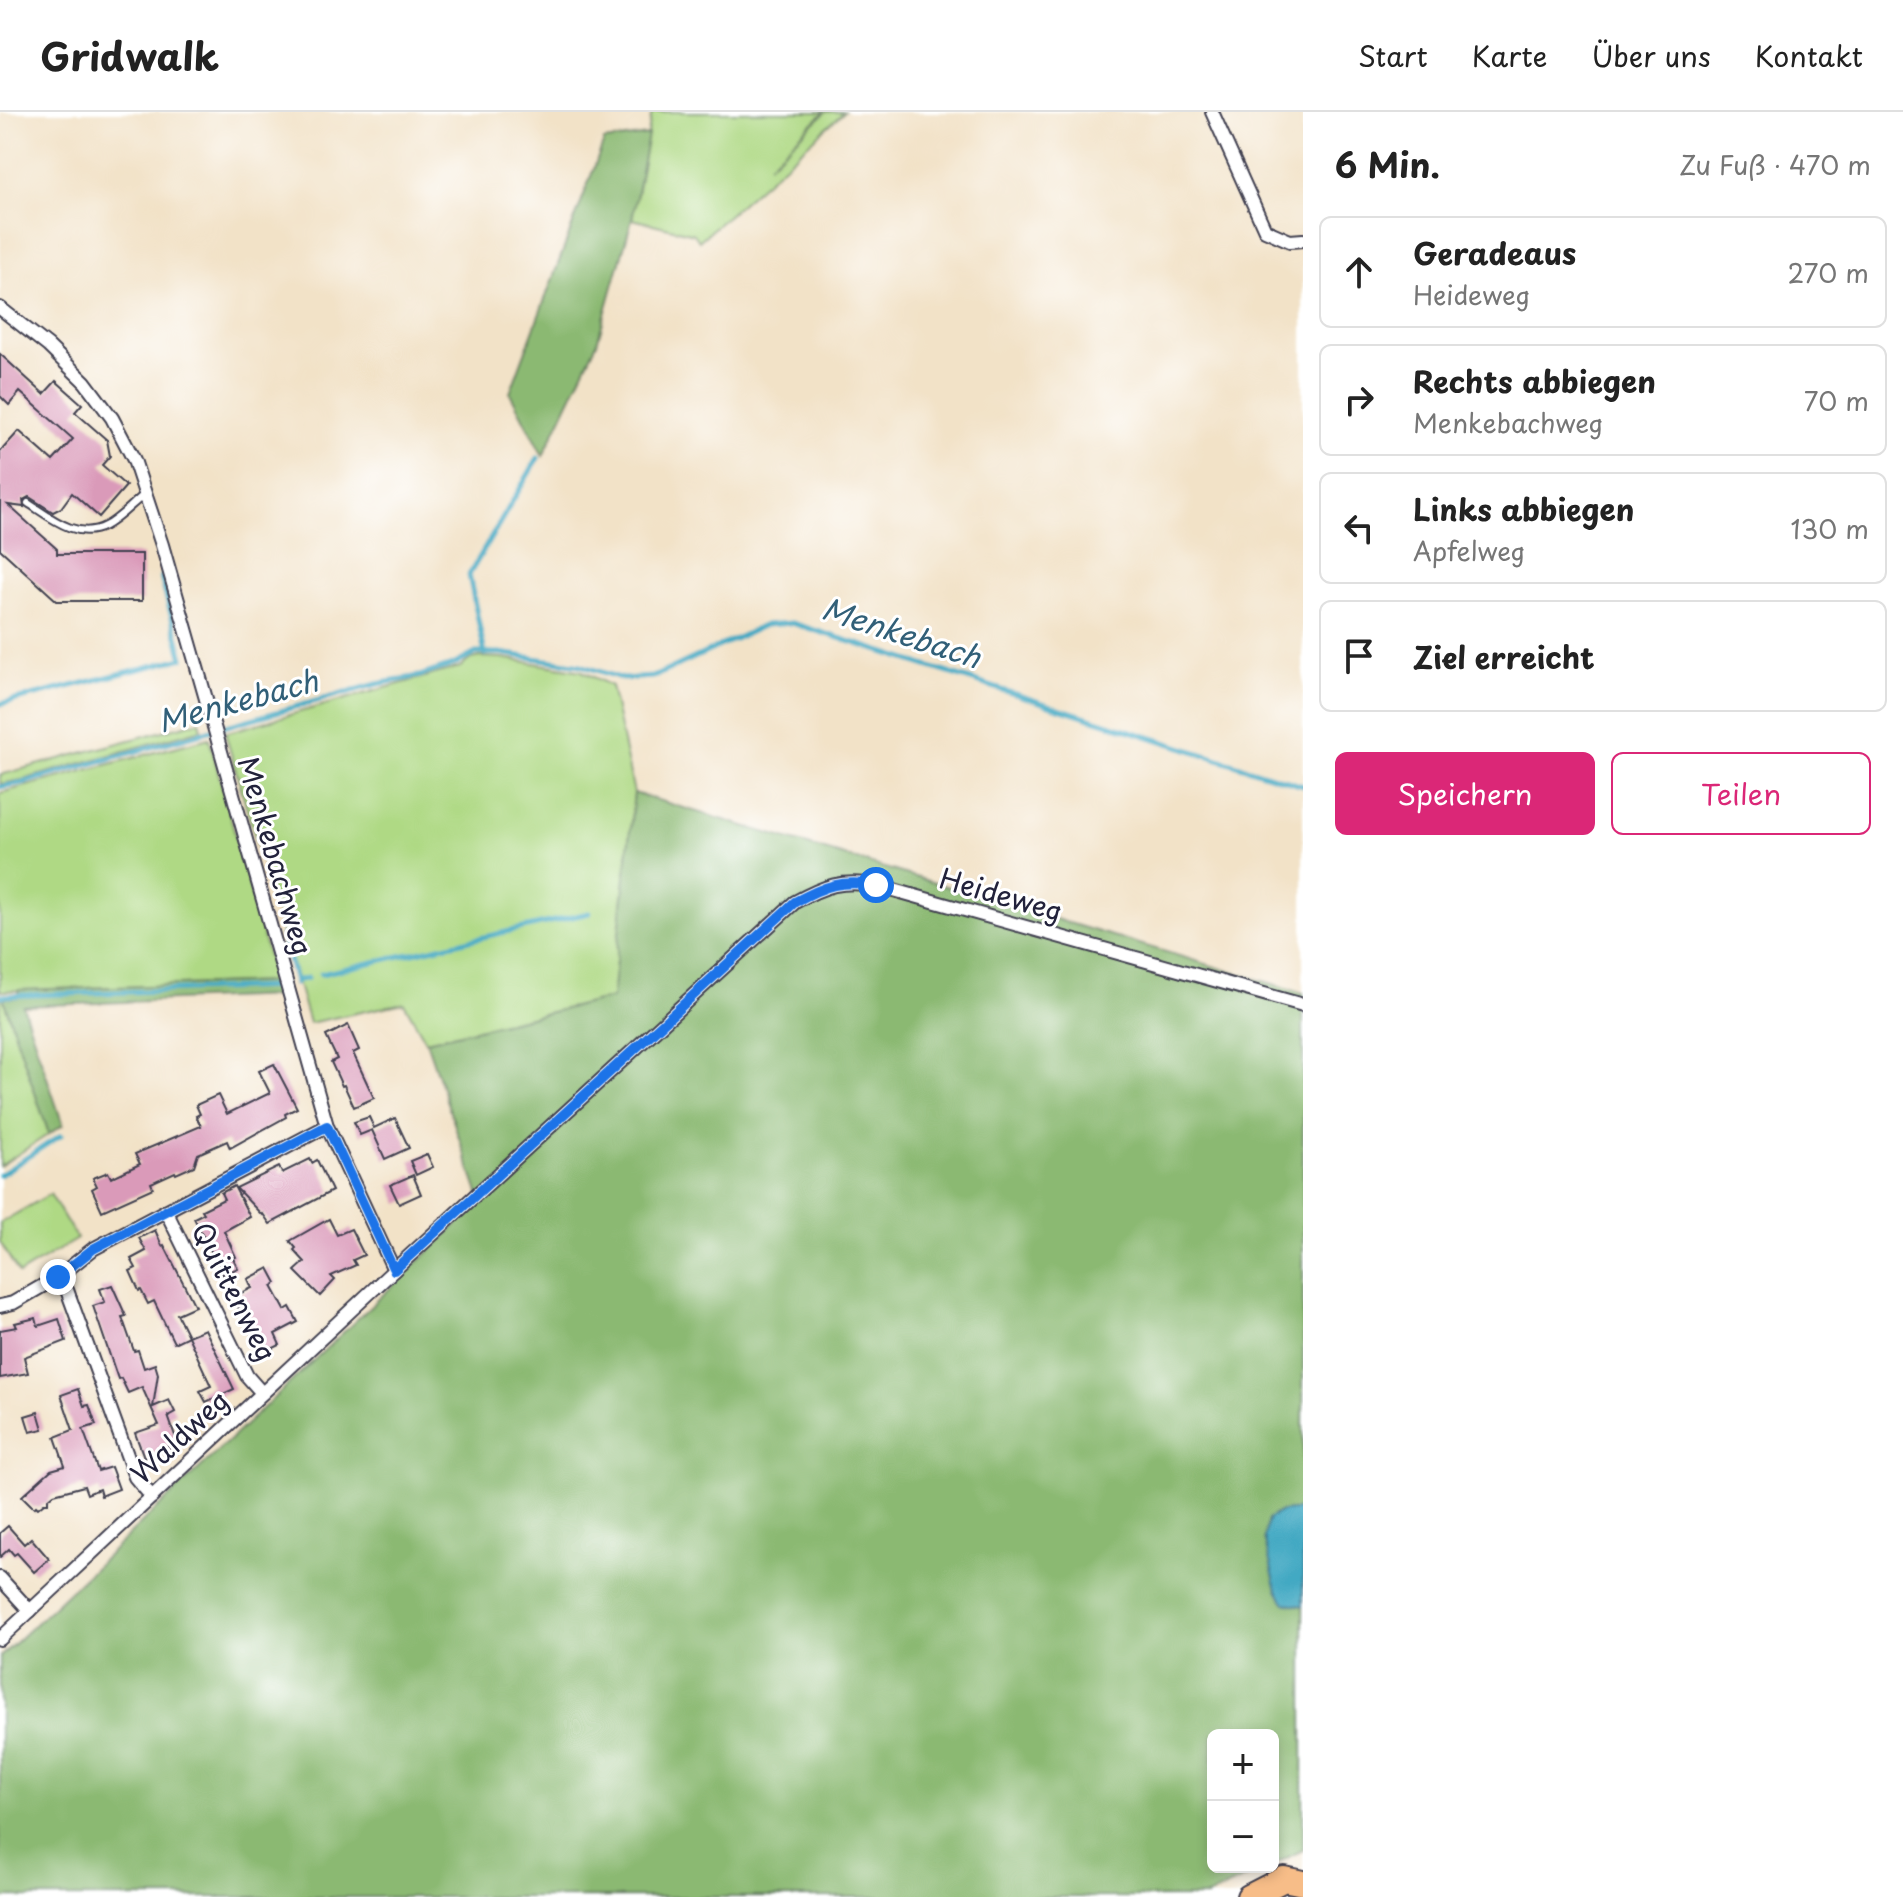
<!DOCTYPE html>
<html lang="de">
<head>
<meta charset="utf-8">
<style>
  body { margin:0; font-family:"Playpen Sans",sans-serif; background:#f6f6f6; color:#222 }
  .controls { position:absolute; right:24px; bottom:24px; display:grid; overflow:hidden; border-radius:12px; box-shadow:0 4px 12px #0003 }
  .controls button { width:72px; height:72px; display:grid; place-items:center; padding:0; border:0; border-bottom:2px solid #e0e0e0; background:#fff; color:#222; font:40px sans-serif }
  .stop { position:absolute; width:24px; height:24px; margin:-18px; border:6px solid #1a73e8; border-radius:50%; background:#fff }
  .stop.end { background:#1a73e8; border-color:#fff; box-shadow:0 2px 8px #0008 }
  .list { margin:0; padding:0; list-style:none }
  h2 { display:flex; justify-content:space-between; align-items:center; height:104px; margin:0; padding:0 32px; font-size:34px }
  h2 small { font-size:26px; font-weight:400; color:#767676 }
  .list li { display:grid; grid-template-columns:52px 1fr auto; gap:24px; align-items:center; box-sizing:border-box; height:112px; margin:0 16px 16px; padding:0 16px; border:2px solid #e0e0e0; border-radius:12px }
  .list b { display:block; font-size:30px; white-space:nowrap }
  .list p { margin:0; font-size:26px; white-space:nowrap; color:#767676 }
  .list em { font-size:26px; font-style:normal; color:#767676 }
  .actions { display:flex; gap:16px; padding:24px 32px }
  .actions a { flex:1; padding:18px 0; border:2px solid #db2777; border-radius:12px; text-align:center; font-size:28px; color:#db2777 }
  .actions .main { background:#db2777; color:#fff }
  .icon { flex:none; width:44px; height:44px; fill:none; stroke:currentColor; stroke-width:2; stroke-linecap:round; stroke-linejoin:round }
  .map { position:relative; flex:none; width:1303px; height:1785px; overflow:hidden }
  header { display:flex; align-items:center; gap:48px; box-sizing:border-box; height:112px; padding:0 40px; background:#fff; border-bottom:2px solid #e0e0e0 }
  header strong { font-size:38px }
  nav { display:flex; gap:44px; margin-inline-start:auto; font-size:28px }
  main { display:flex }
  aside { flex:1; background:#fff }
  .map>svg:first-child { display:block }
  .green { fill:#afd984; stroke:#687e60; stroke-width:2 }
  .forest { fill:#8bb972; stroke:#566e56; stroke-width:2 }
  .water { fill:#43a9c3; stroke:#32667f; stroke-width:2 }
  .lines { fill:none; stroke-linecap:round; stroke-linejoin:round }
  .stream { stroke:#43a9c3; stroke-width:5 }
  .building { fill:#da9ab9 }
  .service-casing { stroke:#413f50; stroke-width:10 }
  .minor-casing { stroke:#413f50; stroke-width:16 }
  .motorway-casing { stroke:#413f50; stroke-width:28 }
  .service { stroke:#fff; stroke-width:6 }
  .minor { stroke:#fff; stroke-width:12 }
  .motorway { stroke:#f7bd88; stroke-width:24 }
  .route { stroke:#1a73e8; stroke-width:10 }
  .labels { text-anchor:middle; stroke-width:6; stroke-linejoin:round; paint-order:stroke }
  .street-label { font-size:28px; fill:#22223b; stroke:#fff }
  .water-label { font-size:30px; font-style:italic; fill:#315f78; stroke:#fff }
</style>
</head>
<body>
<header>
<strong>Gridwalk</strong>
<nav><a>Start</a><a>Karte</a><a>Über uns</a><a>Kontakt</a></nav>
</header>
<main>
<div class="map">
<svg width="1303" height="1785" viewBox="0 0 1303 1785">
  <rect width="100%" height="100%" fill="#fff"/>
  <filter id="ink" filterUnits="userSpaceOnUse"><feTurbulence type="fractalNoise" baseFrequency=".0125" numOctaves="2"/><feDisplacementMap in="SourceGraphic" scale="16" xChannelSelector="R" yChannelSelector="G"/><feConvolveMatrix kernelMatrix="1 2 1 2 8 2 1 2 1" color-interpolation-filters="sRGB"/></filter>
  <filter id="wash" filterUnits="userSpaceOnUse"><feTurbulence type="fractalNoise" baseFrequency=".006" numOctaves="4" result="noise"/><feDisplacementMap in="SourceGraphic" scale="32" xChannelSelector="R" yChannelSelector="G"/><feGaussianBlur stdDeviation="1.8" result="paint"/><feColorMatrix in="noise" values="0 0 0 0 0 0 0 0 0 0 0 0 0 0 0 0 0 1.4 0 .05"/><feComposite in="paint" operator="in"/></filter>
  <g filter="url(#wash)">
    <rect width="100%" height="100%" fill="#f2e2c7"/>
    <!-- green -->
    <g class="green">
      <polygon points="652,0 824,0 769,53 826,0 844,0 699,129 694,122 632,107"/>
      <polygon points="480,545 502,546 582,559 611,574 634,681 613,886 426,929 404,891 309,911 225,621 460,555 471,547"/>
      <polygon points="200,609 202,617 22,668 0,672 0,663"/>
      <polygon points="209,626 275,870 0,879 0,681"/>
      <polygon points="0,886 3,886 49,1022 0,1054"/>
      <polygon points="50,1082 77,1127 19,1162 0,1130 0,1111"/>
    </g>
    <!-- forest -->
    <g class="forest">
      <polygon points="648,23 632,107 597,231 543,344 510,281 604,29"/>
      <polygon points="634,681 1303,881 1303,1738 1273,1753 1273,1623 1213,1623 1213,1755 1269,1755 1207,1785 0,1785 0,1545 481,1090 426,929 612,886"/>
      <polygon points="275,870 279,884 23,894 63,1013 49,1022 3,886 19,885 18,878"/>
    </g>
    <!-- water -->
    <polygon class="water" points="1303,1397 1303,1494 1284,1490 1277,1478 1264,1426 1268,1407 1281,1399"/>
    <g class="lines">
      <!-- stream -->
      <g class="stream">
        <polyline points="485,542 469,463 538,346"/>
        <polyline points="0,592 183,546 161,465"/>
        <polyline points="0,675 22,671 377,572 419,564 455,552 476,541 500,541 581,553 623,567 653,565 765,513 792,511 1303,674"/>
        <polyline points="282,823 295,869"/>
        <polyline points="321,862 589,801"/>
        <polyline points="295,871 295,869 308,866"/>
        <polyline points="0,884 278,875"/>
        <polyline points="0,1063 61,1023"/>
      </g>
    </g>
    <g id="blocks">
      <!-- building -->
      <g class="building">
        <polygon points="0,242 44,282 56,269 82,292 75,300 107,328 110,344 102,353 126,374 99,405 72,381 61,396 53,400 29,385 23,388 24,395 8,393 57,437 57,442 142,442 142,489 57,489 0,437 0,340 19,319 53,349 73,327 20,280 9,293 0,284"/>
        <polygon points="348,913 359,938 353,941 374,986 354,995 344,973 342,974 331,950 337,947 326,924"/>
        <polygon points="274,952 297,996 285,1002 286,1005 230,1036 227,1029 198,1042 194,1054 176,1062 175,1060 151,1071 153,1076 102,1099 92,1077 97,1074 93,1066 108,1060 111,1066 140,1052 135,1042 201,1014 196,1004 200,1002 196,993 218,983 227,1002 270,981 259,959"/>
        <polygon points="369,1005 374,1016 395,1006 409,1036 385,1047 372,1018 360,1023 354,1010"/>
        <polygon points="427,1042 433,1055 416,1063 410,1049"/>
        <polygon points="310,1047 312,1051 317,1048 332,1079 270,1112 263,1102 262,1103 236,1076 279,1055 282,1061"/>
        <polygon points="413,1063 421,1082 399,1092 390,1073"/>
        <polygon points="234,1074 250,1105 224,1119 236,1145 233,1146 238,1156 223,1163 194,1106 204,1101 202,1098 224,1087 221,1081"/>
        <polygon points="329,1107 337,1123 351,1117 364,1143 353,1148 356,1153 331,1164 335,1168 320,1184 295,1159 305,1150 294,1138 296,1136 290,1129"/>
        <polygon points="155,1118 162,1134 164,1133 195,1194 177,1202 188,1224 205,1217 234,1277 206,1290 200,1279 211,1274 188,1224 174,1231 154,1189 148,1192 141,1178 139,1179 130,1159 136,1156 131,1147 146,1139 139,1126"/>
        <polygon points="269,1156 277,1171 272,1174 285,1198 290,1195 298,1210 275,1222 280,1233 261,1242 233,1185 252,1176 248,1167"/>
        <polygon points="112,1173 126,1204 122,1205 134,1239 138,1238 144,1256 155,1252 158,1262 153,1295 169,1288 175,1300 168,1304 179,1335 171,1338 169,1334 159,1337 160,1340 144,1345 135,1321 159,1313 142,1275 128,1281 121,1266 118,1267 93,1194 105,1190 100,1177"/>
        <polygon points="36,1206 38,1214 59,1207 66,1229 24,1245 28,1261 0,1266 0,1218 17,1215 15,1211"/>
        <polygon points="78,1277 84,1294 89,1293 96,1313 83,1317 98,1359 111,1355 119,1377 101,1384 99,1377 87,1382 84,1374 54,1382 48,1387 48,1391 44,1391 38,1396 36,1394 34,1396 22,1384 51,1358 65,1354 55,1325 73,1318 61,1283"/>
        <polygon points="38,1300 43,1317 30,1320 25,1304"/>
        <polygon points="8,1414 24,1432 31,1426 49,1447 34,1460 17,1441 14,1443 9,1437 0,1445 0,1421"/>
      </g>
    </g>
  </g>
  <g filter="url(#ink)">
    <use href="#blocks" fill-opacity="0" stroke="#413f50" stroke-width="2"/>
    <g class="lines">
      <defs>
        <path id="service" d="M28 391C50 405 77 429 105 414 119 407 132 392 145 382"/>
        <g id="minor">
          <polyline points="1212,0 1265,118 1290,129 1303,128"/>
          <polyline points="0,196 48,234 85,270 112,306 134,348 162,433 218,629 327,1014 394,1158"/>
          <polyline points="166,1099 247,1264 262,1281"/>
          <polyline points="58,1165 67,1178 135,1365 152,1385"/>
          <polyline points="0,1194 13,1191 58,1165 93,1137 327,1014"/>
          <polyline points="0,1466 30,1499"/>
          <path d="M0 1527 394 1158 795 790C826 773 841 768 876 773L1303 893"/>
        </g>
        <polyline id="motorway" points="1249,1785 1284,1767 1303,1771"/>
      </defs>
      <!-- service casing -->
      <use href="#service" class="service-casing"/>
      <!-- minor casing -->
      <use href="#minor" class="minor-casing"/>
      <!-- motorway casing -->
      <use href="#motorway" class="motorway-casing"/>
      <!-- service -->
      <use href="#service" class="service"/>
      <!-- minor -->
      <use href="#minor" class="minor"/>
      <!-- motorway -->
      <use href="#motorway" class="motorway"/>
    </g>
  </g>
  <g class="lines" filter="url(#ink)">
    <!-- route -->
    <path class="route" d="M58 1165 93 1137 327 1014 394 1158 795 790C826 773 841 768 876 773"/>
  </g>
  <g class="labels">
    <!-- street labels -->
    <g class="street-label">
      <text transform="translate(275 744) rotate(74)" y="10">Menkebachweg</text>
      <text transform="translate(1001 783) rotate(16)" y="10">Heideweg</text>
      <text transform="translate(234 1180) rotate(63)" y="10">Quittenweg</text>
      <text transform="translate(180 1325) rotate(-43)" y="10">Waldweg</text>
    </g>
    <!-- water labels -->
    <g class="water-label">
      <text transform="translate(901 522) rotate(18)" y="10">Menkebach</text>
      <text transform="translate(238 590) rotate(-15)" y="10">Menkebach</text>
    </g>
  </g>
</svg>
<div class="controls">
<button>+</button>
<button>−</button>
</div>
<div class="stop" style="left:876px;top:773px"></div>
<div class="stop end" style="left:58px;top:1165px"></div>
</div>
<aside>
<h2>6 Min.<small>Zu Fuß · 470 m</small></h2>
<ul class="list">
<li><svg class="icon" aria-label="ahead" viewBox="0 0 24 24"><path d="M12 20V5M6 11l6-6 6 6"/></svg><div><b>Geradeaus</b><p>Heideweg</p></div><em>270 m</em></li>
<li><svg class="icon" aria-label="right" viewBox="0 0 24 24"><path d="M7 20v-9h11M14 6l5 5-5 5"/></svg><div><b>Rechts abbiegen</b><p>Menkebachweg</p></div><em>70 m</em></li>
<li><svg class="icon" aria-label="left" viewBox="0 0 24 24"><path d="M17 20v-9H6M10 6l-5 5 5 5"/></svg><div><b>Links abbiegen</b><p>Apfelweg</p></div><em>130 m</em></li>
<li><svg class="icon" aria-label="arrive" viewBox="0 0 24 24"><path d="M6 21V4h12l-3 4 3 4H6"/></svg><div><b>Ziel erreicht</b></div></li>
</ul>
<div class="actions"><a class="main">Speichern</a><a>Teilen</a></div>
</aside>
</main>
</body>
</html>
